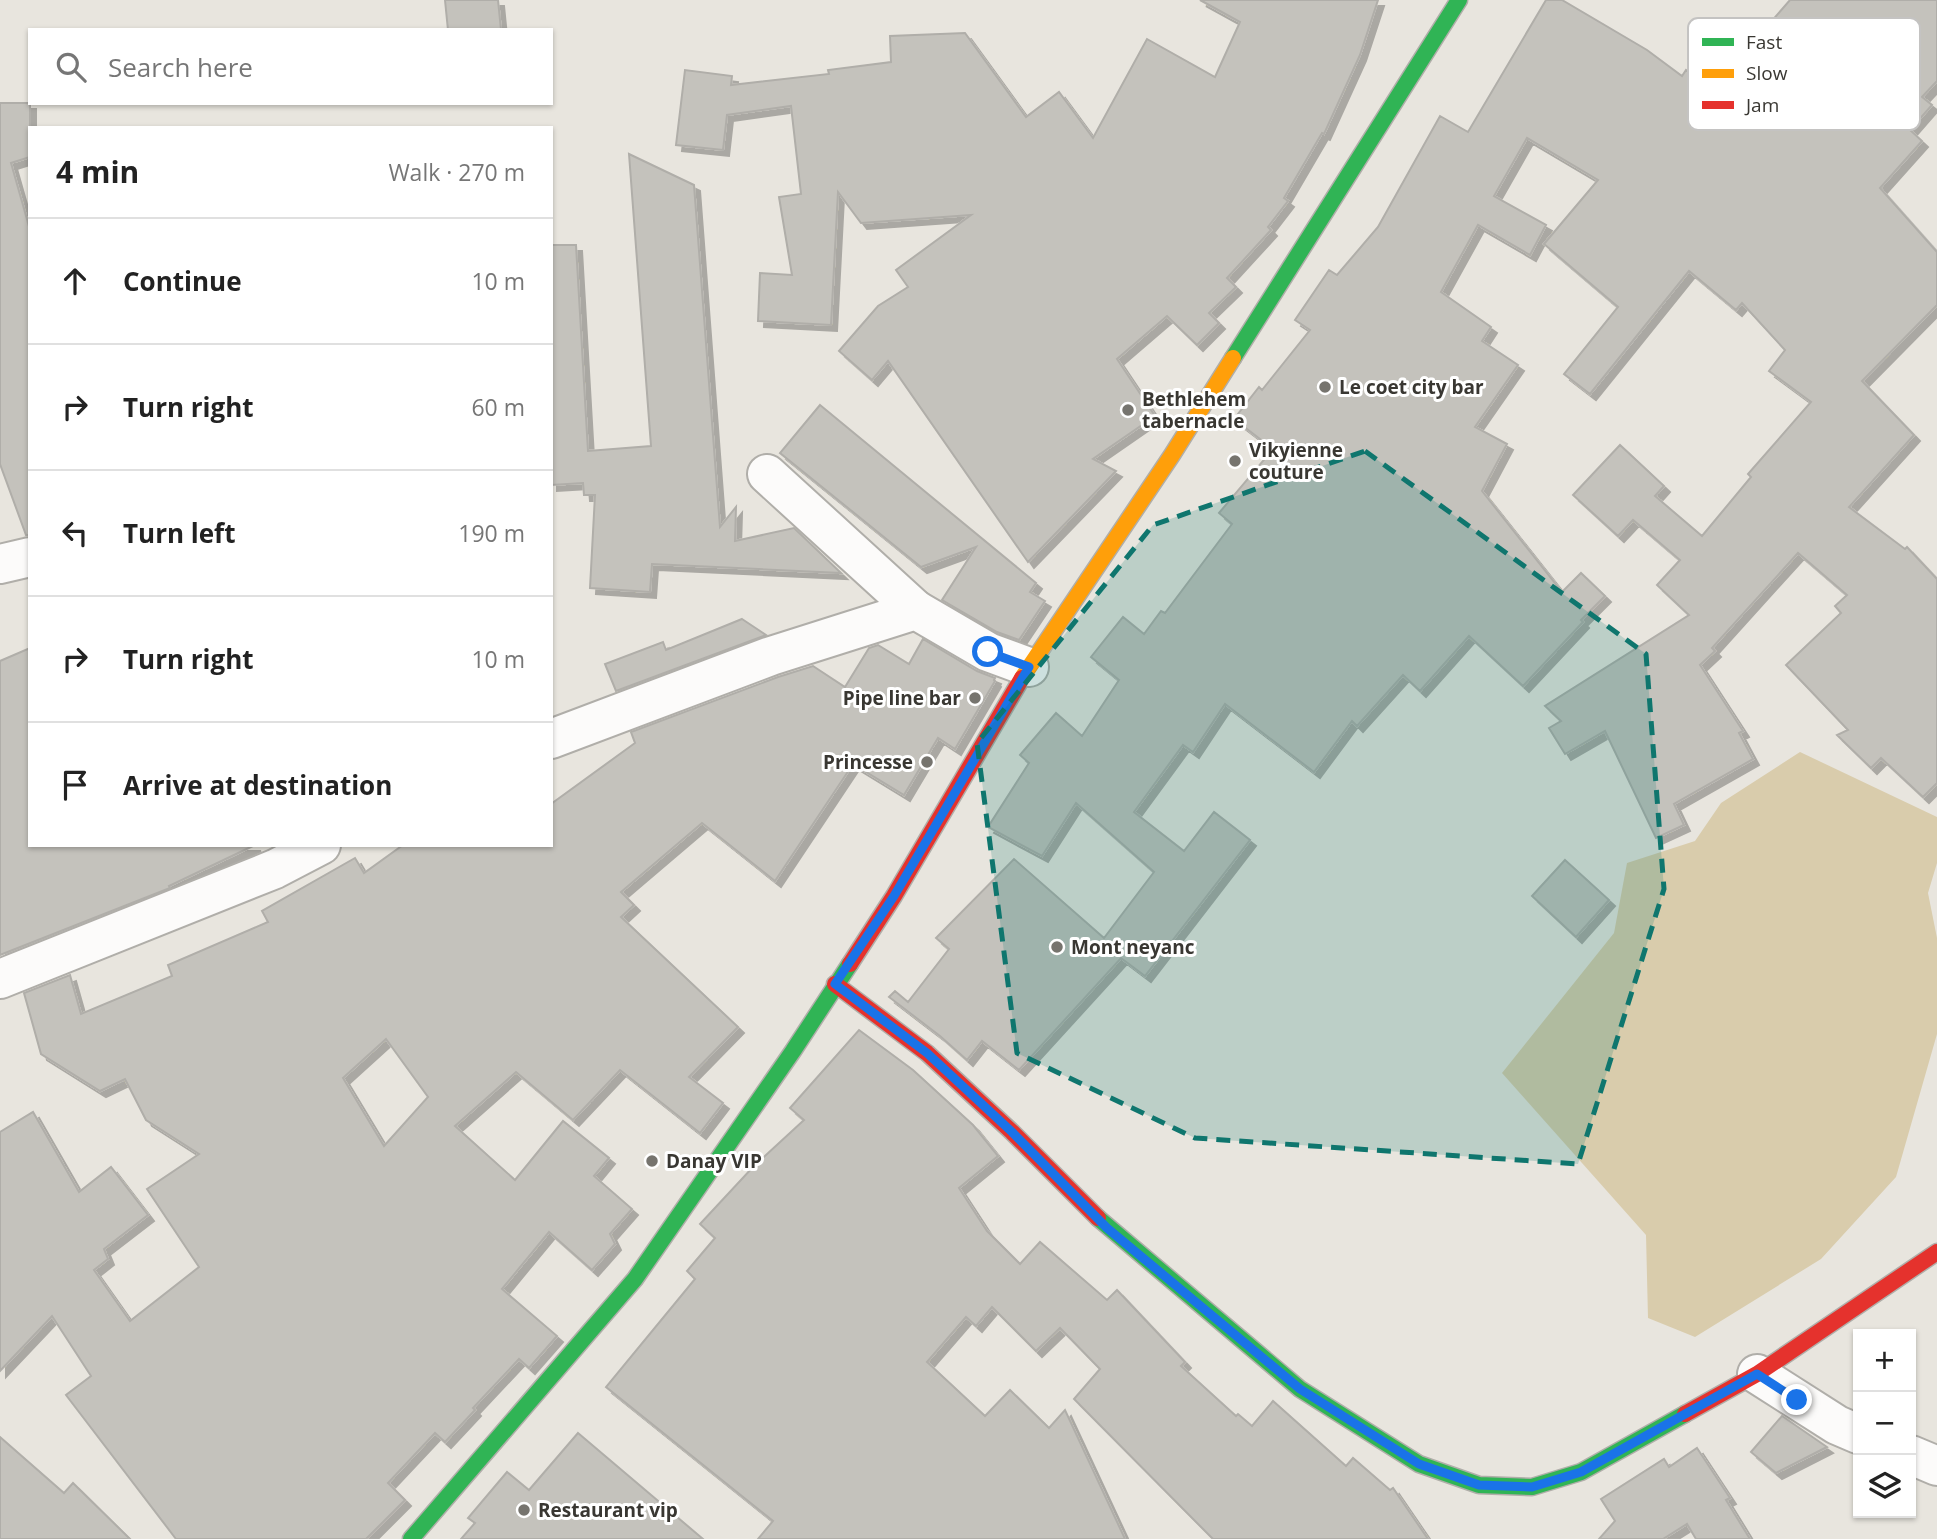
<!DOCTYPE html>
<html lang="en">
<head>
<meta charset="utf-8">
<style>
  body { margin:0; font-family:"Open Sans",sans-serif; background:#f6f6f6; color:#222 }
  .controls { position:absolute; right:21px; bottom:21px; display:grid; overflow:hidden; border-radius:0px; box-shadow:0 2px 5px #0004 }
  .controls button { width:63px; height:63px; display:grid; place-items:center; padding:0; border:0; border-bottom:2px solid #e0e0e0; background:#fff; color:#222; font:35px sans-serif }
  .stop { position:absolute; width:21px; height:21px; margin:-16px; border:5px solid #1a73e8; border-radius:50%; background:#fff }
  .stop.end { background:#1a73e8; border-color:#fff; box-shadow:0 2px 7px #0008 }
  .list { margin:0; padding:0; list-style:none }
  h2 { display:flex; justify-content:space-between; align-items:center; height:91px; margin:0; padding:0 28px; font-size:30px }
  h2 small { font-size:23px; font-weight:400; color:#767676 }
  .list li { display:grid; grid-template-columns:46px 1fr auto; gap:21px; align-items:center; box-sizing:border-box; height:126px; padding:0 28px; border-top:2px solid #e0e0e0 }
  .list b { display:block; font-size:26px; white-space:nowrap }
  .list em { font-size:23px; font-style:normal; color:#767676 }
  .icon { flex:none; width:38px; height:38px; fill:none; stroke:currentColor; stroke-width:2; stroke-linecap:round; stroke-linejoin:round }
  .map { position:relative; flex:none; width:1937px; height:1539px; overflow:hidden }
  .search { position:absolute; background:#fff; box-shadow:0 2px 5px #0004; left:28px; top:28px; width:525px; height:77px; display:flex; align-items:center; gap:18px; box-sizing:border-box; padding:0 24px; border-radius:0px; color:#767676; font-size:26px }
  .panel { position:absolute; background:#fff; box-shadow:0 2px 5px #0004; left:28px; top:126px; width:525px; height:721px; border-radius:0px }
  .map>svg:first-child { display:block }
  .green { fill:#d9ccac }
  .building { fill:#c4c2bc; stroke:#b0aea9; stroke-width:2; fill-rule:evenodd; filter:url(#shadow) }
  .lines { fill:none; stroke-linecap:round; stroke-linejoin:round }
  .street-casing { stroke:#b0aea9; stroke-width:42 }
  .fast-casing { stroke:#b0aea9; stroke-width:19 }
  .slow-casing { stroke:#b0aea9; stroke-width:19 }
  .jam-casing { stroke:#b0aea9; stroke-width:19 }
  .street { stroke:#fcfbfa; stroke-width:38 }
  .fast { stroke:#30b455; stroke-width:16 }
  .slow { stroke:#ff9f0a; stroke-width:16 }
  .jam { stroke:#e5322d; stroke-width:16 }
  .route { stroke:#1a73e8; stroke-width:9 }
  .marked { fill:#0f766e; fill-opacity:0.2; stroke:#0f766e; stroke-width:5; stroke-dasharray:14 9; stroke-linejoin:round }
  .poi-dot { fill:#76746e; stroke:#fff; stroke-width:2.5 }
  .labels { text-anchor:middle; stroke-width:6; stroke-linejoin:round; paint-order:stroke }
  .poi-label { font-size:19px; font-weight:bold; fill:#393732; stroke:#fff; text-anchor:start }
  .key { fill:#fff; stroke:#c4c3c2; stroke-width:2 }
  .key-label { font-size:19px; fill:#393732 }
</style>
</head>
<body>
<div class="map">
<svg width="1937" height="1539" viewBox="0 0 1937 1539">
  <defs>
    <filter id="shadow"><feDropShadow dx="6" dy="6" stdDeviation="0" flood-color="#0004"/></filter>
  </defs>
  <rect width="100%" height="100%" fill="#e8e5de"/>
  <!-- green -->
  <polygon class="green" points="1800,752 1937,817 1937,863 1928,893 1937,938 1937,1034 1896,1177 1821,1259 1695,1337 1648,1318 1646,1235 1502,1073 1614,933 1627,863 1695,841 1721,803"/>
  <!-- building -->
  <g class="building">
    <polygon points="445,0 498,0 501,30 448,30"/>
    <polygon points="1200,0 1378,0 1360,55 1324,134 1322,133 1284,198 1288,201 1268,227 1271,230 1227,278 1236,287 1209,313 1219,323 1197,345 1167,316 1117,359 1155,416 1093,459 1116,471 1028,562 888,361 872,380 839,351 878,306 908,287 896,270 971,215 861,223 838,192 831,325 758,321 760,273 792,275 779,197 801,194 791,106 727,115 723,150 676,145 685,70 732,76 731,85 829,74 828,70 891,62 890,36 965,33 1026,117 1059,92 1093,138 1147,39 1215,77 1240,22"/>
    <polygon points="1546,0 1562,0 1647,50 1682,76 1686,70 1711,91 1790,0 1937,0 1937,81 1922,97 1932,105 1910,130 1922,141 1880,188 1937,252 1937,305 1862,381 1914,435 1849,507 1905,549 1907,547 1937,579 1937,783 1923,797 1881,758 1871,768 1837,735 1848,730 1786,665 1841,613 1835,606 1847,595 1798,553 1712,648 1715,651 1700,665 1743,731 1739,733 1753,759 1674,804 1684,825 1656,838 1605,731 1565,754 1549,728 1561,721 1545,706 1689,615 1657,585 1680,560 1633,520 1618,536 1573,495 1620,445 1664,486 1655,496 1702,536 1751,477 1748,474 1811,402 1769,371 1785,350 1742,303 1736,310 1689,271 1590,394 1564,374 1618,307 1544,244 1598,180 1527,138 1494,196 1546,225 1530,255 1478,225 1441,292 1491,327 1482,341 1518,365 1475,427 1507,444 1482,491 1562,592 1581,573 1605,596 1581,620 1583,622 1523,686 1469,636 1420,691 1403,675 1357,726 1352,721 1314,772 1225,704 1193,752 1183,745 1134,812 1184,851 1214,812 1250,840 1145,976 1121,958 1019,1070 982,1041 967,1060 940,1036 889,997 895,991 908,1002 949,949 936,938 1014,859 1104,938 1154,872 1076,803 1042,856 988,827 1029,763 1020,755 1056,713 1082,736 1119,680 1091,657 1123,617 1144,634 1161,611 1165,613 1232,524 1219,513 1273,449 1234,419 1259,387 1262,390 1310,330 1295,320 1329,270 1337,275 1378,227 1440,116 1468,132"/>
    <polygon points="0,103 30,103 30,157 11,163 30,230 30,535 26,535 0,464"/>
    <polygon points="629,154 694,185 720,527 736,507 735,541 794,528 841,573 652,564 650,592 590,588 595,495 584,495 583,483 551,485 551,245 576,245 588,451 651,446"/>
    <polygon points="820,405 1036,583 1030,592 1045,601 1019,640 997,632 942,600 976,547 921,567 780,453"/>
    <polygon points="742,619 766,635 616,691 605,664 663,642 666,650"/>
    <path d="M923 639 977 671 995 678 994 680 995 681 955 749 938 738 904 795 853 764 775 881 702 823 621 892 634 905 621 917 738 1027 689 1077 723 1103 700 1133 620 1070 573 1120 516 1072 455 1126 515 1180 563 1121 609 1158 594 1176 632 1209 610 1234 615 1244 592 1270 549 1232 502 1289 557 1336 529 1368 519 1359 473 1408 475 1410 445 1442 435 1433 388 1483 405 1500 366 1539H176L66 1395 91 1376 52 1316 0 1371V1132L33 1112 79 1192 111 1167 148 1215 104 1249 108 1259 94 1270 130 1321 199 1267 147 1189 199 1154 146 1120 125 1079 100 1091 41 1054 24 993 70 975 81 1014 172 976 168 965 268 922 262 911 355 858 364 873 403 845H551V804L635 743 631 732 778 677 813 666 845 687 869 648 878 645 909 664ZM386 1039 428 1097 384 1146 343 1078Z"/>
    <polygon points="30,648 30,845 255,845 169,886 170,888 0,955 0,661"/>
    <polygon points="1565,860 1609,900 1576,937 1532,896"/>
    <polygon points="859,1030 913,1070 973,1125 998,1156 959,1188 987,1231 1020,1264 1040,1242 1107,1300 1117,1290 1185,1362 1181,1366 1236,1416 1238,1414 1252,1426 1273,1401 1346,1466 1353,1458 1390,1490 1393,1488 1428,1539 1213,1539 1074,1399 1100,1369 1060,1328 1036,1351 992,1307 976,1326 966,1317 927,1362 985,1416 1010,1390 1049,1428 1065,1410 1125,1539 758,1539 773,1521 606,1387 695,1279 687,1271 715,1238 700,1224 753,1167 804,1120 790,1108"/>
    <polygon points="1782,1416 1827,1447 1776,1473 1751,1452"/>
    <polygon points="578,1433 703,1539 461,1539 475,1523 468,1518 507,1472 529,1490"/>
    <polygon points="0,1437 64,1493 73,1483 130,1539 0,1539"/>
    <polygon points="1697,1448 1730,1498 1726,1500 1750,1539 1696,1539 1687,1524 1663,1539 1599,1539 1615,1521 1601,1499 1664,1459 1669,1467"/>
  </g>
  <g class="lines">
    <defs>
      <g id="street">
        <polyline points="767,474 916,610"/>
        <polyline points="0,564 30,557"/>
        <polyline points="551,739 771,656 916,610 988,652 1029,667"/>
        <polyline points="0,979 275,869 321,845"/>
        <polyline points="1757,1374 1837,1425 1858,1434"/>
        <polyline points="1911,1455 1937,1466"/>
      </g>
      <g id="fast">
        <polyline points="1233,358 1459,0"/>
        <polyline points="1098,1218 1300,1389 1419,1464 1479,1485 1532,1487 1581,1472 1685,1414"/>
        <polyline points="411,1539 635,1279 793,1051 850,964"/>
      </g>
      <polyline id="slow" points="1022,678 1172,455 1233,358"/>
      <g id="jam">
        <polyline points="850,964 894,896 1022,678"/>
        <polyline points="835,984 927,1053 1012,1132 1098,1218"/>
        <polyline points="1685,1414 1757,1374 1937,1252"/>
      </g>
    </defs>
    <!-- street casing -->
    <use href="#street" class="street-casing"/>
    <!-- fast casing -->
    <use href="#fast" class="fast-casing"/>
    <!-- slow casing -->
    <use href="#slow" class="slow-casing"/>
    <!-- jam casing -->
    <use href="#jam" class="jam-casing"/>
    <!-- street -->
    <use href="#street" class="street"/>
    <!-- fast -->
    <use href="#fast" class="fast"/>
    <!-- slow -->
    <use href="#slow" class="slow"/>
    <!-- jam -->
    <use href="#jam" class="jam"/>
  </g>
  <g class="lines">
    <!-- route -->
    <polyline class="route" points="988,652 1029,667 894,896 835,984 927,1053 1012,1132 1107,1228 1300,1389 1419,1464 1479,1485 1532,1487 1581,1472 1757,1374 1797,1400"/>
  </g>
  <!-- marked area -->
  <path class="marked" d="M1365 451 1646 654 1664 889 1578 1164 1195 1138 1017 1053 977 743 1153 525Z"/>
  <!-- markers -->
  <g class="poi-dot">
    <circle cx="1325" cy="387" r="7"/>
    <circle cx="1128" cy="410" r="7"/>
    <circle cx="1235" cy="461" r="7"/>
    <circle cx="975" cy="698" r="7"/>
    <circle cx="927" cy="762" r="7"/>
    <circle cx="1057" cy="947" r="7"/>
    <circle cx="652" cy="1161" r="7"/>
    <circle cx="524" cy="1510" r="7"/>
  </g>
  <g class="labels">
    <!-- poi labels -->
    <g class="poi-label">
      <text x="1339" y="394">Le coet city bar</text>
      <text x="1142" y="406">Bethlehem<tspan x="1142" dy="22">tabernacle</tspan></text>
      <text x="1249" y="457">Vikyienne<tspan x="1249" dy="22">couture</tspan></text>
      <text x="961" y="705" text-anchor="end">Pipe line bar</text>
      <text x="913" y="769" text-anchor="end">Princesse</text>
      <text x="1071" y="954">Mont neyanc</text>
      <text x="666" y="1168">Danay VIP</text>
      <text x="538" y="1517">Restaurant vip</text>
    </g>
  </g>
  <!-- legend -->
  <rect x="1688" y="18" width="232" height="112" rx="10" class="key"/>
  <rect x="1702" y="38" width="32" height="8" fill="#30b455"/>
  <rect x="1702" y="69" width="32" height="9" fill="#ff9f0a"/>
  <rect x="1702" y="101" width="32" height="8" fill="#e5322d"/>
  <g class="key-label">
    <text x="1746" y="49">Fast</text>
    <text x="1746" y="80">Slow</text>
    <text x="1746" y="112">Jam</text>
  </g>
</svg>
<div class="controls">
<button>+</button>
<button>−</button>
<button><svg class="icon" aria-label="layers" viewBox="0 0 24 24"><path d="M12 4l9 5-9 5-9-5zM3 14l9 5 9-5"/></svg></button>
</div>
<div class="stop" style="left:988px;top:652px"></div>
<div class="stop end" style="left:1797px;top:1400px"></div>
<div class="search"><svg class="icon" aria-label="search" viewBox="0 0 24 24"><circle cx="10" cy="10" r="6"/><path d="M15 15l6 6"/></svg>Search here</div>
<section class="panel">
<h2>4 min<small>Walk · 270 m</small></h2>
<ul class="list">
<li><svg class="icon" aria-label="ahead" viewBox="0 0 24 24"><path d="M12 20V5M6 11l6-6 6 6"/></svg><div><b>Continue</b></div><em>10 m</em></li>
<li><svg class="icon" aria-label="right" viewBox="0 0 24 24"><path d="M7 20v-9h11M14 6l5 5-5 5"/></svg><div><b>Turn right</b></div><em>60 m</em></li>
<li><svg class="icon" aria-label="left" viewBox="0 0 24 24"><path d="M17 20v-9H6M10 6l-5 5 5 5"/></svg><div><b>Turn left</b></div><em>190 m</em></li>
<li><svg class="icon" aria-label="right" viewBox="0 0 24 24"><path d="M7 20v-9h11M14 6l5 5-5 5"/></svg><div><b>Turn right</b></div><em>10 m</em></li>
<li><svg class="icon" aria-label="arrive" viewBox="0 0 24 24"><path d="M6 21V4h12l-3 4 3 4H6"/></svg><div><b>Arrive at destination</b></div></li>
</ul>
</section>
</div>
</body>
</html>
